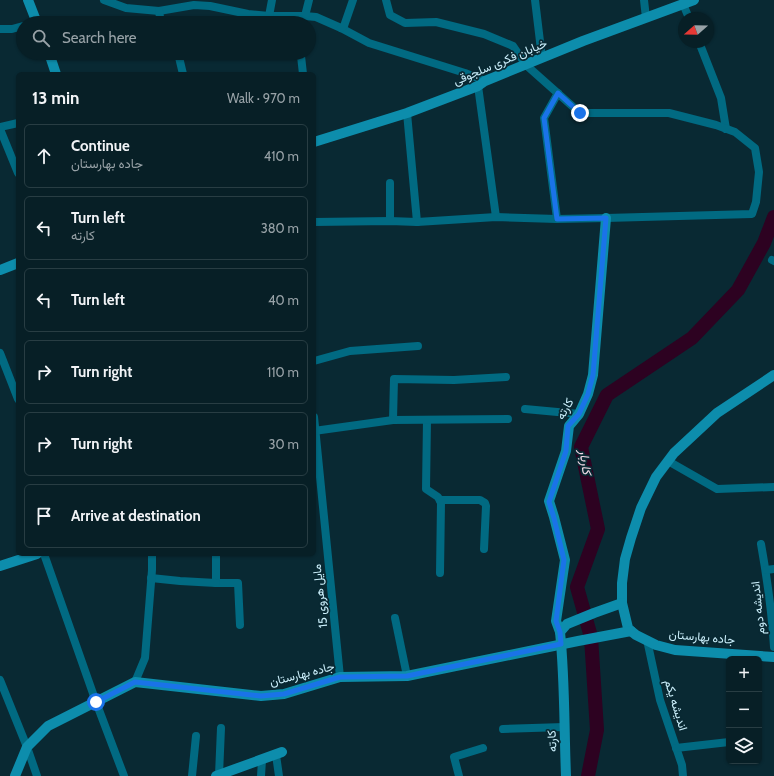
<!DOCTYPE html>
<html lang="en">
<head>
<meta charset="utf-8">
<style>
  body { margin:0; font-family:Cabin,Vazirmatn,sans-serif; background:#10272e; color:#f1f3f6 }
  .controls { position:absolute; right:12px; bottom:12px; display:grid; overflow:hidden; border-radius:6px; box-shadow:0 1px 3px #0004 }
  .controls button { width:36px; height:36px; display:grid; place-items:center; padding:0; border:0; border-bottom:1px solid #283d43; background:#071f26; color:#f1f3f6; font:20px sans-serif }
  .compass { position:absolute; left:678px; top:12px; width:36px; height:36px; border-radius:50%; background:#071f26; box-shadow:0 1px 3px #0004; rotate:250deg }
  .stop { position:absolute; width:12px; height:12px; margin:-9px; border:3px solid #1a73e8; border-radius:50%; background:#fff }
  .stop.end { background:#1a73e8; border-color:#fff; box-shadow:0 1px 4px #0008 }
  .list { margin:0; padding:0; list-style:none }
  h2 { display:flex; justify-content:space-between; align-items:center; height:52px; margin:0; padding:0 16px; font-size:17px }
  h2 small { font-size:13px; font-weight:400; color:#98a2a7 }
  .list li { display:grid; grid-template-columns:26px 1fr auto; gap:12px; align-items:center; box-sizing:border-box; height:64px; margin:0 8px 8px; padding:0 8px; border:1px solid #283d43; border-radius:6px }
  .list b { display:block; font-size:15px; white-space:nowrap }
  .list p { margin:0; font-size:13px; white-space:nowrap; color:#98a2a7 }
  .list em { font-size:13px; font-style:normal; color:#98a2a7 }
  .icon { flex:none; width:22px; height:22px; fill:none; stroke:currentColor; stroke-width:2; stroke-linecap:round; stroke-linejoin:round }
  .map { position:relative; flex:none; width:774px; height:776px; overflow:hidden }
  .search { position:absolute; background:#071f26; box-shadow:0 1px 3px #0004; left:16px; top:16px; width:300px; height:44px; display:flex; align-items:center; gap:10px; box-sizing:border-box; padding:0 14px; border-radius:22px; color:#98a2a7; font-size:15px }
  .panel { position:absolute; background:#071f26; box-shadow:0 1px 3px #0004; left:16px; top:72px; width:300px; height:484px; border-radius:6px }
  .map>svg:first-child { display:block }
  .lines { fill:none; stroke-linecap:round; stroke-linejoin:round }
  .river { stroke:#2d0221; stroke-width:14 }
  .street { stroke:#016a82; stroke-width:8 }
  .secondary { stroke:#0d8dac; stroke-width:10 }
  .route { stroke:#1a73e8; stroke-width:5 }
  .labels { text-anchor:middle; stroke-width:3.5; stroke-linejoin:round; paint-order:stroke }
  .street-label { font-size:12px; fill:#ccf0fc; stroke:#092933 }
  .water-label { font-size:13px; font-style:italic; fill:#f0d7e6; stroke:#092933 }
</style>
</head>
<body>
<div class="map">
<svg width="774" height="776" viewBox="0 0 774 776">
  <rect width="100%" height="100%" fill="#092933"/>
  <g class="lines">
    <!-- river -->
    <polyline class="river" points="588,776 597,730 591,637 577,587 598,529 581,447 607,395 692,338 738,290 764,243 774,217"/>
    <!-- street -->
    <g class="street">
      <polyline points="104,0 126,8 159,11 194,5 210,6 248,14 269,16 305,16 316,17 341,28 369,43 465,73 485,81"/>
      <polyline points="535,0 542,58"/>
      <polyline points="644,0 646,18"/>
      <polyline points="683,4 689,18"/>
      <polyline points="159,11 161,23"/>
      <polyline points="269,16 272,0"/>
      <polyline points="305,16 309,0"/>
      <polyline points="341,28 344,26 353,0"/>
      <polyline points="0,29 12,29 23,26"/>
      <polyline points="699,42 721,98 726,129"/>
      <polyline points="178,53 183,74"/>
      <polyline points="301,56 303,74"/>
      <polyline points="478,86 496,217"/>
      <polyline points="407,113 417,222"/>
      <polyline points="0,127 18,123"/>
      <polyline points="0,129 18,173"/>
      <polyline points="390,183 390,221"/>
      <polyline points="557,219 544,118 558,93"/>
      <polyline points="314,222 390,221 417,222 496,217 557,219 606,218 752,214 756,202 759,172 755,148 735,132 716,125 669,113 580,113 526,65 513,46 484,34 436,22 405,23 390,15 386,0"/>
      <polyline points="772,260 774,261"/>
      <polyline points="0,353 18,399"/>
      <polyline points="314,361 350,351 418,346"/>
      <polyline points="525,409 579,414"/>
      <polyline points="314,417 340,677"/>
      <polyline points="393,420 394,379 454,380 506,377"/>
      <polyline points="427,420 426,489 438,497 441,503 440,573"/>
      <polyline points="314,431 393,420 508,419"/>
      <polyline points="668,461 717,489 774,487"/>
      <polyline points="440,500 480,500 485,503 486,506 484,549"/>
      <path d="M761 544C767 578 772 612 774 647"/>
      <polyline points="44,554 96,702 124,776"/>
      <polyline points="216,554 216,583 238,583 240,625"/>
      <polyline points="766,570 774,569"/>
      <polyline points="151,578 180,581 216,583"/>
      <polyline points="395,618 407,676"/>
      <polyline points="647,640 660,700 682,765 683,776"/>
      <polyline points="0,680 27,747 37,776"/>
      <polyline points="135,682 145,658 152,570 152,554"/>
      <polyline points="503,729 564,727"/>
      <polyline points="676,748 729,742"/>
      <polyline points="276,755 279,776"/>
      <polyline points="219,775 221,728"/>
      <polyline points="192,776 196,736"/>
      <polyline points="261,776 262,760"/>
      <polyline points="459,776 454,757 483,748"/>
    </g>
    <!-- secondary -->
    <g class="secondary">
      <polyline points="28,0 37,23"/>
      <polyline points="49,53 56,74"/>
      <polyline points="314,142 407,113 478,86 485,81 583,41 694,0"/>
      <polyline points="0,270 18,263"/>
      <polyline points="774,375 717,413 674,453 656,477 641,508 631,538 625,559 622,583 622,603 628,628 631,631 636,635 656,645 675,650 774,657"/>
      <polyline points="0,566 37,554"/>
      <polyline points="560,632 556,621 565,560 554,517 549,501 566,451 569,426 579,414 588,394 593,375 606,218"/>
      <polyline points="15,776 27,747 48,726 135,682 261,696 284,694 340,677 407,676 578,641 631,631"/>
      <polyline points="216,776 282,752"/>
      <path d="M566 776C564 728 565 680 560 632L567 624 594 613 622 603"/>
    </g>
  </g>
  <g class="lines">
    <!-- route -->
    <polyline class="route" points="96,702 135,682 261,696 284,694 340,677 407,676 561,644 560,632 556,621 564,560 554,518 549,502 566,451 568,426 579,414 588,394 593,375 606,218 557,219 544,118 558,93 580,113"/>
  </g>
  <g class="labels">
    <!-- street labels -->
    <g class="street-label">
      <text transform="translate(500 62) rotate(-23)" y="4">خیابان فکری سلجوقی</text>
      <text transform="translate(565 409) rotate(-60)" y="4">کارته</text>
      <text transform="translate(320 596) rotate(-96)" y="4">مایل هروی 15</text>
      <text transform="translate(758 608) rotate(-96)" y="4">اندیشه دوم</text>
      <text transform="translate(702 637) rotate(5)" y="4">جاده بهارستان</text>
      <text transform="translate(302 674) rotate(-14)" y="4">جاده بهارستان</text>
      <text transform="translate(676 705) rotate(73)" y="4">اندیشه یکم</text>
      <text transform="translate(552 741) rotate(-93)" y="4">کارته</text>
    </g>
    <!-- water labels -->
    <g class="water-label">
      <text transform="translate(586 462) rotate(82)" y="5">کاربار</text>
    </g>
  </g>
</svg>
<div class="controls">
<button>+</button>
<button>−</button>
<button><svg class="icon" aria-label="layers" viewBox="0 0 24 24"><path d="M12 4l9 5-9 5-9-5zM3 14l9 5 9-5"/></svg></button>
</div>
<svg class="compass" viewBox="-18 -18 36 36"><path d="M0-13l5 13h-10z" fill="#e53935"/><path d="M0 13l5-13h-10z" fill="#98a2a7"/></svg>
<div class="stop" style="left:96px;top:702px"></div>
<div class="stop end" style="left:580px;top:113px"></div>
<div class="search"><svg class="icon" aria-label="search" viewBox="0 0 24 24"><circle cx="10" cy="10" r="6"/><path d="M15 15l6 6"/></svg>Search here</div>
<section class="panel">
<h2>13 min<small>Walk · 970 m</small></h2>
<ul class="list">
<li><svg class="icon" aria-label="ahead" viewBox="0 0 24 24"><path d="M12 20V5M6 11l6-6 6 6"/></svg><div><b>Continue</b><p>جاده بهارستان</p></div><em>410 m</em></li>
<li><svg class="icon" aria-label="left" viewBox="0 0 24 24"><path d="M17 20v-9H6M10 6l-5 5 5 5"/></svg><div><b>Turn left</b><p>کارته</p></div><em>380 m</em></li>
<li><svg class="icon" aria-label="left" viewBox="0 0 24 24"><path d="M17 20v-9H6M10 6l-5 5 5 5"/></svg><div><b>Turn left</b></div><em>40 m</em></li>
<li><svg class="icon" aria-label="right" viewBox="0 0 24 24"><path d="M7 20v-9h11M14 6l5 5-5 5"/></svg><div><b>Turn right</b></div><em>110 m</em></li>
<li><svg class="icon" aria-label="right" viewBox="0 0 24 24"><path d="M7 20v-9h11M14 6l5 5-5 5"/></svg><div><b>Turn right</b></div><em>30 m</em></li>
<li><svg class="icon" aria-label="arrive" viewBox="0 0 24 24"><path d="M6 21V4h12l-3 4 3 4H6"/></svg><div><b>Arrive at destination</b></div></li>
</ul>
</section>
</div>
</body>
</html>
